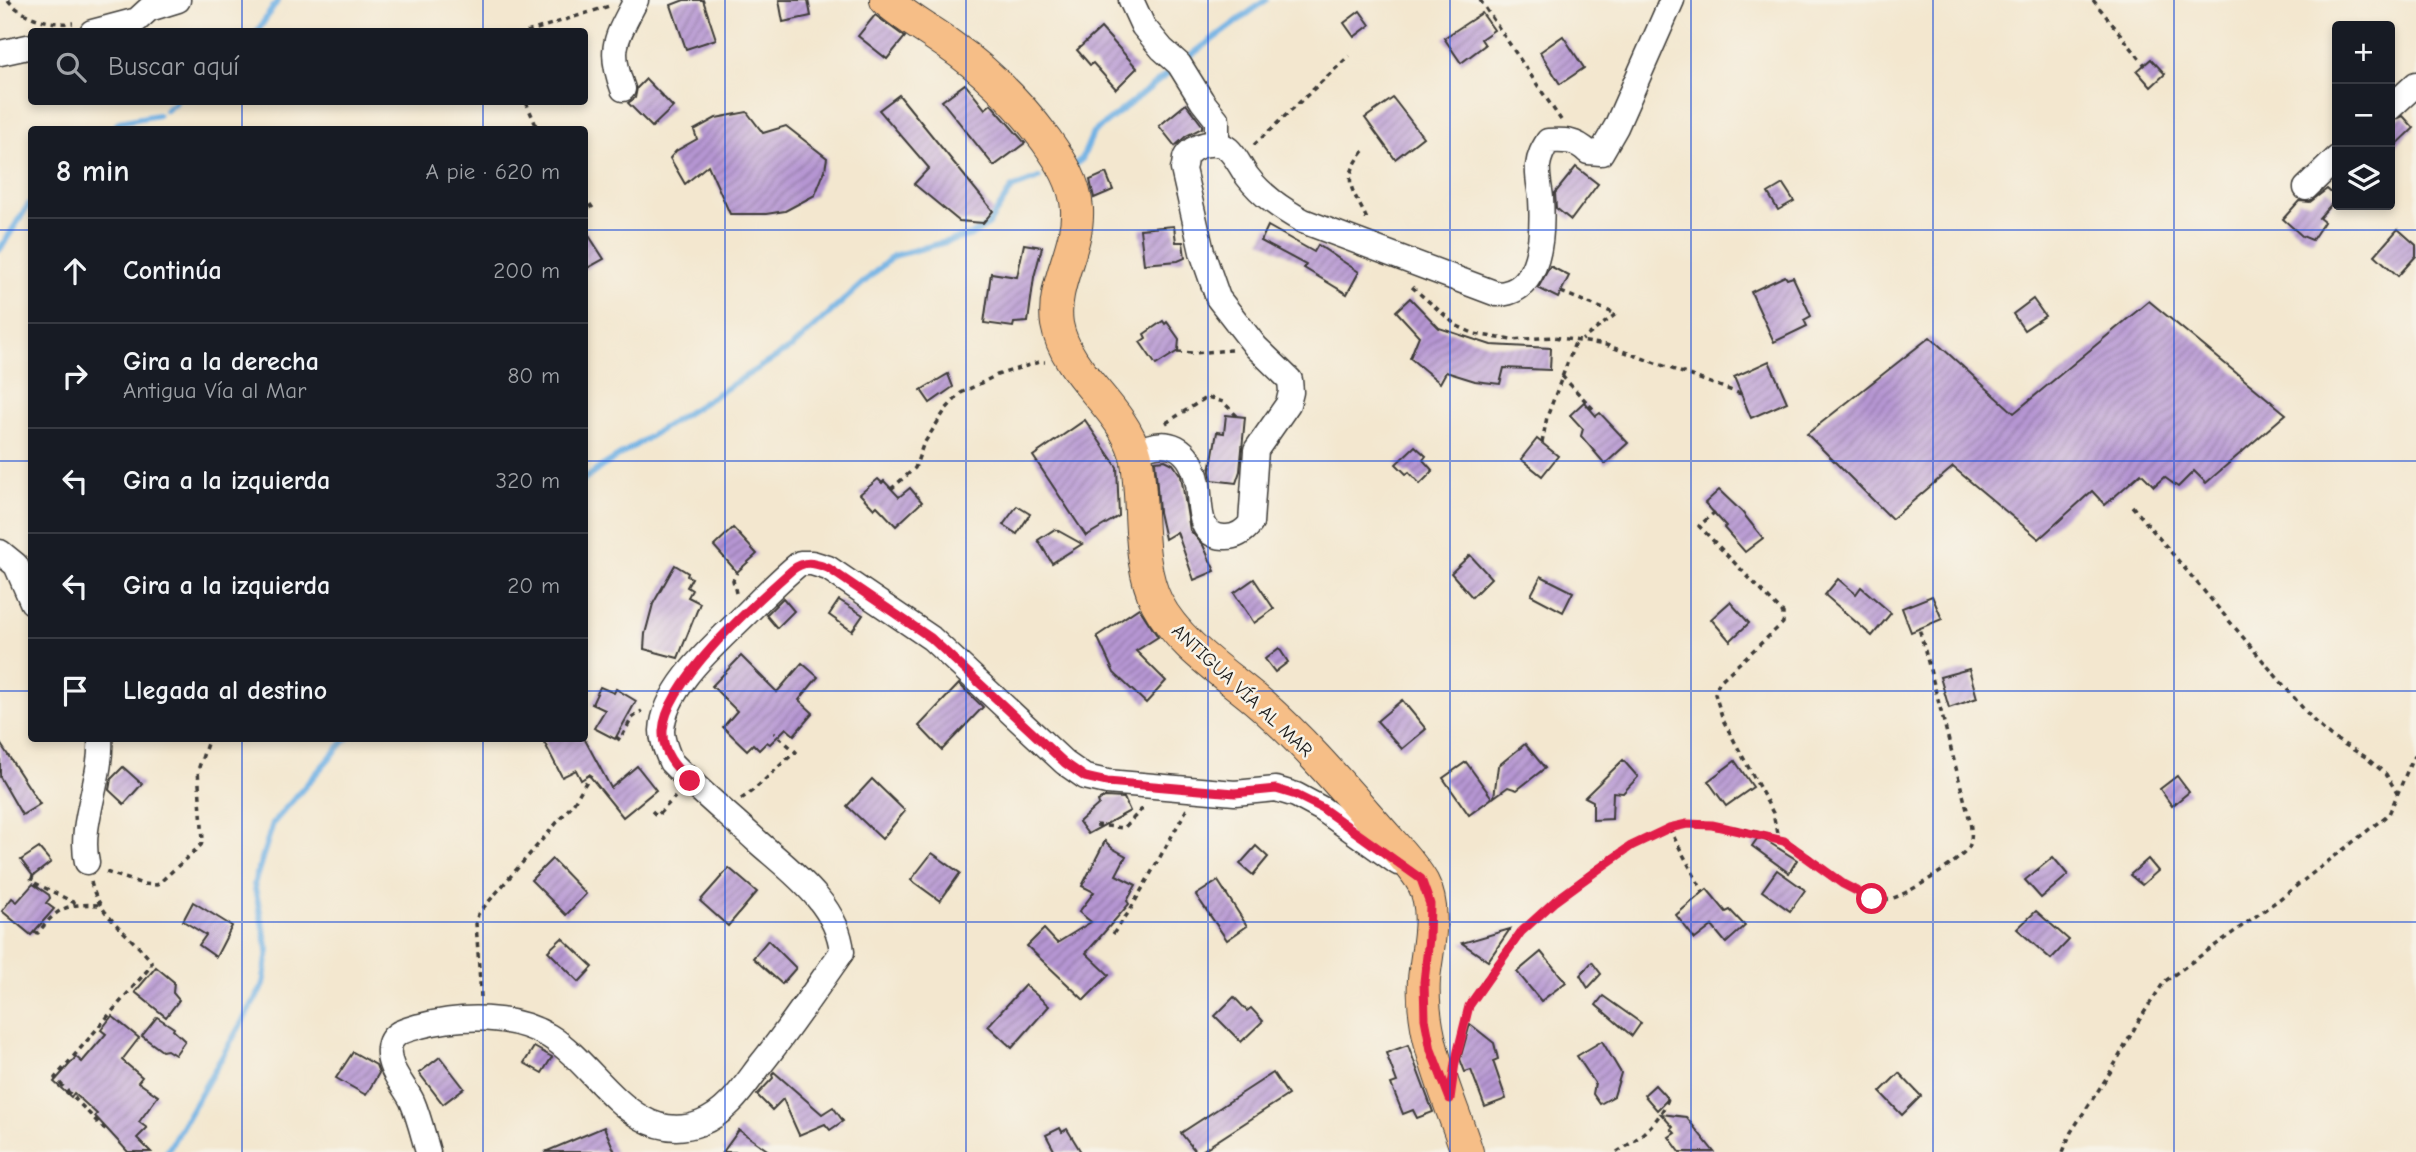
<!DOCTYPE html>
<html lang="es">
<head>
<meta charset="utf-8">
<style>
  body { margin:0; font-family:"Comic Neue",sans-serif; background:#20242c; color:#f1f3f6 }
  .controls { position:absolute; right:21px; top:21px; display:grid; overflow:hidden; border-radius:7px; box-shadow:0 4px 10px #0003 }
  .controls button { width:63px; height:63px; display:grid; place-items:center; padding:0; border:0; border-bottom:2px solid #363941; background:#171b24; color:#f1f3f6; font:35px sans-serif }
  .stop { position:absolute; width:21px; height:21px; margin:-16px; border:5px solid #e11d48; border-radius:50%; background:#fff }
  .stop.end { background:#e11d48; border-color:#fff; box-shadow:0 2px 7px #0008 }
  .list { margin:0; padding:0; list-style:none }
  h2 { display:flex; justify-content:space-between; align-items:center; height:91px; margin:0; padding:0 28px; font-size:30px }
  h2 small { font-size:23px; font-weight:400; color:#9ea1a6 }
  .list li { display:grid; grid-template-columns:46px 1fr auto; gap:21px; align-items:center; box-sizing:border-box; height:105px; padding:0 28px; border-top:2px solid #363941 }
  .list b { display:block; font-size:26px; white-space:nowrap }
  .list p { margin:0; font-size:23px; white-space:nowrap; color:#9ea1a6 }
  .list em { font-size:23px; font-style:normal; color:#9ea1a6 }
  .icon { flex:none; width:38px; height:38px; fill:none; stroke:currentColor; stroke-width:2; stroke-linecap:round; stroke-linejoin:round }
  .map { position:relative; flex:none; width:2416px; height:1152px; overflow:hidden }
  .search { position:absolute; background:#171b24; box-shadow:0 4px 10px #0003; left:28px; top:28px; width:560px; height:77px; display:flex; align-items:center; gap:18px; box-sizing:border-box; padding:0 24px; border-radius:7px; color:#9ea1a6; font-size:26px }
  .panel { position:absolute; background:#171b24; box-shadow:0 4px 10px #0003; left:28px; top:126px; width:560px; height:616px; border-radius:7px }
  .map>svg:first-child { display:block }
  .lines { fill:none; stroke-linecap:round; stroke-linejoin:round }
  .stream { stroke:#70b1e4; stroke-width:6 }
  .building { fill:url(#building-hatch) }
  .minor-casing { stroke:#3c3a37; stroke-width:27 }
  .major-casing { stroke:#3c3a37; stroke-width:34 }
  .path { stroke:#3c3a37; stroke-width:3.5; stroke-dasharray:5 5; stroke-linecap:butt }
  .minor { stroke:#fff; stroke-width:24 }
  .major { stroke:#f6be87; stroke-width:32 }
  .route { stroke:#e11d48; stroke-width:9 }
  .grid { fill:none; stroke:#1d4ed8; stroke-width:2; stroke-opacity:0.55 }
  .labels { text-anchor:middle; stroke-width:5; stroke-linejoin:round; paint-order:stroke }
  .street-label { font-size:19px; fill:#1c1c1c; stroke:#f7f3e8 }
</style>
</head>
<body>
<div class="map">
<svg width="2416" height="1152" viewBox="0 0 2416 1152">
  <defs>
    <pattern id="building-hatch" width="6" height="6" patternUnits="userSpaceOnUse" patternTransform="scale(1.75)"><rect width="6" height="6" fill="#b696d3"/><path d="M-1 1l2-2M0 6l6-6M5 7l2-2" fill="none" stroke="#937aaa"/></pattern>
  </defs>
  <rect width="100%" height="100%" fill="#f7f3e8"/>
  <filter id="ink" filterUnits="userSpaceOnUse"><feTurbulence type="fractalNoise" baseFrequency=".0143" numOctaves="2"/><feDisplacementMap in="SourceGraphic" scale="14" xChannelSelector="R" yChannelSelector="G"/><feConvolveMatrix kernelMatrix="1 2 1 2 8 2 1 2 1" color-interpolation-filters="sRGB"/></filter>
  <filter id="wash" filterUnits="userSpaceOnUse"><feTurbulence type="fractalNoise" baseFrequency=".00686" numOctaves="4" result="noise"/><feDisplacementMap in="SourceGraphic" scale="28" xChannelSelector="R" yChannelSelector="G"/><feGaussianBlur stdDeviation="1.57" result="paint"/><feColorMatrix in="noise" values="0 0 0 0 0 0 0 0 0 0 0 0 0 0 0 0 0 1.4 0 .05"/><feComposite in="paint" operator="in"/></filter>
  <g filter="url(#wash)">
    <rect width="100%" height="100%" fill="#f3e7cf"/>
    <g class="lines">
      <!-- stream -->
      <g class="stream">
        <polyline points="257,32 278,0"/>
        <polyline points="1183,61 1266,0"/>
        <polyline points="166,110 176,102"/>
        <polyline points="113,130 119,122 158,115"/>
        <polyline points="1074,165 1082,159 1093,133 1175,68"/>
        <polyline points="0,249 29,204 32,204"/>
        <polyline points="584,480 601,467 792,347 893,256 972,235 988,225 1012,188 1039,178"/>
        <polyline points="167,1152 263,986 268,950 254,884 273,823 347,738"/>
      </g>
    </g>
    <g id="blocks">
      <!-- building -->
      <g class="building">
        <polygon points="684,0 703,0 716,39 686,49 671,5"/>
        <polygon points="779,0 808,0 811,16 783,22"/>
        <polygon points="1360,11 1370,25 1354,37 1344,23"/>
        <polygon points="1482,13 1494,30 1481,39 1485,45 1461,63 1444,38"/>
        <polygon points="875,15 905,37 887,59 858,36"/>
        <polygon points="1101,28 1137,68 1116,89 1093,63 1090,65 1077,50"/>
        <polygon points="1563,36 1584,68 1560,84 1540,52"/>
        <polygon points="2151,59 2165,74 2151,87 2137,71"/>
        <polygon points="646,79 673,107 652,127 628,103 635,98 637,88"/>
        <polygon points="965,84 985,109 991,104 1025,143 994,166 942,101"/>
        <polygon points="899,95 993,211 983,223 959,221 914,184 929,168 879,110"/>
        <polygon points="1393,98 1423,137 1395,159 1365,118"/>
        <polygon points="1186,104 1202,125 1202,128 1186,136 1175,146 1159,126"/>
        <polygon points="747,112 763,133 786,126 827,158 825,170 815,195 785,211 766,214 730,214 708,165 685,184 670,158 676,151 697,139 694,130 716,118"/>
        <polygon points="2403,116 2414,128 2390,151 2390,122"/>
        <polygon points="1576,167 1598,184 1571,220 1556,208 1555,193"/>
        <polygon points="1106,173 1113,190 1094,198 1090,180"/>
        <polygon points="1783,184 1794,201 1778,210 1768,193"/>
        <polygon points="2327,189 2337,198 2319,218 2324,222 2312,240 2302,236 2283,219 2299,201 2310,202"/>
        <polygon points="1174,226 1176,242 1183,242 1185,258 1178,261 1144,264 1140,229"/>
        <polygon points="1268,226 1314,252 1318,245 1359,272 1347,294 1304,268 1306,265 1261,241"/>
        <polygon points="584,228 604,259 584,270"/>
        <polygon points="2398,229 2416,245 2416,256 2398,276 2375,255"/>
        <polygon points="1024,244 1042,247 1034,277 1028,322 1014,323 1013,327 984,323 991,273 1017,277"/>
        <polygon points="1550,266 1569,276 1558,298 1538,288"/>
        <polygon points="1785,276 1787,279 1793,277 1811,316 1804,320 1807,326 1774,342 1751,292"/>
        <polygon points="1410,298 1439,328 1491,345 1551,348 1550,370 1504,368 1500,384 1475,381 1446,372 1440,383 1410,358 1419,336 1396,311"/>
        <polygon points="2033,299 2045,316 2024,330 2013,314"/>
        <polygon points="2149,301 2286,414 2206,483 2194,471 2178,487 2164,477 2154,486 2141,473 2105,505 2092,491 2039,539 1953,467 1892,519 1807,434 1930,337 2014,413"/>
        <polygon points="1163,321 1165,324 1167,322 1179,339 1178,351 1156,365 1140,342 1146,338 1144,334"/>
        <polygon points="1769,361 1787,402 1751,418 1734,377"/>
        <polygon points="948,374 953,387 930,403 921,390"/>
        <polygon points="1584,402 1596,416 1600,413 1628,443 1605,464 1581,436 1583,429 1570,415"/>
        <polygon points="1226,415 1245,417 1240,471 1236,483 1212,480 1210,471 1217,432 1224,433"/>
        <polygon points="1085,420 1117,467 1119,516 1086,536 1033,456"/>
        <polygon points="1537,439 1558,456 1542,476 1521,459"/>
        <polygon points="1415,446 1426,456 1423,460 1433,471 1420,484 1409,472 1406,474 1396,464"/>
        <polygon points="1165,460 1173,464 1181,476 1190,530 1203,545 1215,571 1194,580 1177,532 1165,539 1159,512 1155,461"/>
        <polygon points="878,479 882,483 884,481 899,497 910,488 922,502 896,526 877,506 874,509 860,494"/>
        <polygon points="1719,490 1742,512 1763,538 1745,552 1724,528 1726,526 1705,503"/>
        <polygon points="1017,506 1030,514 1017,534 1003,525"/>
        <polygon points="733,528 757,554 737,572 714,546"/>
        <polygon points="1055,529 1082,544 1052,563 1038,540"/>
        <polygon points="1470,555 1491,578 1472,597 1451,573"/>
        <polygon points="675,565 688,573 687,576 692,578 687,587 692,590 688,597 700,603 678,658 644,649 645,634 653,604"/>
        <polygon points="1541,576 1573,592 1563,612 1531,595"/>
        <polygon points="1254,579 1274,609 1254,623 1234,593"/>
        <polygon points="1838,579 1856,594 1861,587 1891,613 1872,636 1825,595"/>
        <polygon points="1932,596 1942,619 1911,632 1902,608"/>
        <polygon points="783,598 794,611 777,628 766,615"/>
        <polygon points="839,600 863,615 852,631 829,615"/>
        <polygon points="1730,602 1749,623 1730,641 1711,619"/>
        <polygon points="1139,608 1158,637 1136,651 1166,681 1146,703 1114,673 1097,636"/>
        <polygon points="1279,648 1288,662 1275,672 1265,659"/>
        <polygon points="741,656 777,692 802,663 818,677 799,700 813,713 794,735 786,728 770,744 767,742 759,750 753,744 747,750 723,727 737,711 712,686"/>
        <polygon points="1969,669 1977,698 1949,708 1940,677"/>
        <polygon points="959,684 983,707 942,750 919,726"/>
        <polygon points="600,687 614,693 616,689 636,701 615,739 594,728 605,710 592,704"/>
        <polygon points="1402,700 1426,729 1402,749 1377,721"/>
        <polygon points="542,738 584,738 611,788 637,766 656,790 623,817 589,775 581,780 576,770 562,777"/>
        <polygon points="0,743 40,804 22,815 0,777"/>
        <polygon points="1525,744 1545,768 1517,790 1508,787 1494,797 1498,766"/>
        <polygon points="1623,760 1638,777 1623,793 1613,792 1612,819 1593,820 1593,801 1585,797"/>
        <polygon points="1735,761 1753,787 1726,806 1708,781"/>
        <polygon points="1466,762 1492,798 1469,815 1443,778"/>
        <polygon points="123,767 142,784 124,804 109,790 111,779"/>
        <polygon points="2177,776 2189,792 2172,806 2160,789"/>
        <polygon points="872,779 905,811 882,839 847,806"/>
        <polygon points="1105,797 1124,798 1130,811 1088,834 1079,822 1099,804 1098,801"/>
        <polygon points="1759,836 1797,860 1789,873 1752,846"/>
        <polygon points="1105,841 1112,848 1126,856 1116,875 1136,885 1127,901 1129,904 1086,953 1109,975 1084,1000 1027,946 1044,929 1057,943 1091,922 1079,912 1094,892 1082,886"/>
        <polygon points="1256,846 1268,857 1253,875 1240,864"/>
        <polygon points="39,848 51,862 33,876 21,860"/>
        <polygon points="932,853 960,873 940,901 911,880"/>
        <polygon points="2053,857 2068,875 2041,898 2025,880"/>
        <polygon points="552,859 586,894 566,915 531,880"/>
        <polygon points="2148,859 2158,871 2142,885 2130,875"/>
        <polygon points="729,868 757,892 728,926 700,901"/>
        <polygon points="1777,870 1805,890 1790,911 1762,891"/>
        <polygon points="1218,881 1247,926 1227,940 1196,895"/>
        <polygon points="33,884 49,895 50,898 46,903 54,909 31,935 2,911 12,898 17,902"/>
        <polygon points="1707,889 1726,912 1730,910 1745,926 1726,943 1712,926 1695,939 1676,915"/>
        <polygon points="193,902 232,926 216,957 199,945 206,935 183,921"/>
        <polygon points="2036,911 2069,940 2051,959 2017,929"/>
        <polygon points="1510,929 1488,961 1462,943"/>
        <polygon points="562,938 593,967 579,982 548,951"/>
        <polygon points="768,940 796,968 782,984 753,958"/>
        <polygon points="1541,952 1566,982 1541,1001 1517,972"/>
        <polygon points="1592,962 1601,974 1588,988 1580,975"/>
        <polygon points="156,967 174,982 173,993 179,1000 166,1017 135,992"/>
        <polygon points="1025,985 1049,1006 1012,1048 988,1026"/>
        <polygon points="1603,996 1641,1023 1632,1036 1596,1005"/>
        <polygon points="1234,997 1247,1011 1251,1008 1263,1021 1241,1042 1215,1016"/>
        <polygon points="112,1016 139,1038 122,1060 142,1077 138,1082 158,1096 139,1122 147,1128 137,1138 151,1152 128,1152 95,1116 97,1114 74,1093 71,1097 54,1082 76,1057 82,1062 106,1034 101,1030"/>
        <polygon points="157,1017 174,1028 173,1030 185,1041 175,1055 167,1050 162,1051 142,1036"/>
        <polygon points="1470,1024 1494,1043 1498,1059 1493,1061 1506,1099 1485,1107 1471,1070 1465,1072 1460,1059"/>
        <polygon points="1602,1041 1621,1073 1614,1096 1600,1104 1593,1094 1595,1083 1577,1056"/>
        <polygon points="1408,1045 1433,1112 1417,1118 1413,1110 1403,1114 1391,1084 1397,1082 1386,1053"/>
        <polygon points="534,1047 552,1057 542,1073 524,1063"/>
        <polygon points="353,1052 376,1065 379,1073 366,1095 336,1078"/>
        <polygon points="440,1057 464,1088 443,1104 419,1073"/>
        <polygon points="774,1072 822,1114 833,1107 843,1121 830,1130 825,1124 799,1135 783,1099 772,1110 757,1095 773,1078 772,1075"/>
        <polygon points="1273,1073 1288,1095 1200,1152 1196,1152 1181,1133"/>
        <polygon points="1899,1073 1921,1096 1902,1115 1880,1092"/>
        <polygon points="1655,1085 1668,1099 1657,1110 1644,1095"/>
        <polygon points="1661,1114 1686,1117 1714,1152 1680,1152 1669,1137 1675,1133 1671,1129 1673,1127"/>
        <polygon points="604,1127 615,1152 545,1152"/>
        <polygon points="1060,1128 1062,1132 1067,1129 1081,1152 1055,1152 1046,1135"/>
        <polygon points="739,1130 770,1152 723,1152"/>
      </g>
    </g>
  </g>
  <g filter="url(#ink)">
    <use href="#blocks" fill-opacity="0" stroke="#3c3a37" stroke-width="2"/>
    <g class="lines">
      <defs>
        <g id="minor">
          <polyline points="1131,0 1143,26 1162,49 1179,64 1202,101 1217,120 1217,143"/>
          <polyline points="92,32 137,20 149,9 178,0"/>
          <polyline points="0,53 32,46"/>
          <path d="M623 89C607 47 617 38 636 0"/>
          <polyline points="2390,108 2416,84"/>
          <polyline points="2306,188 2337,158"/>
          <path d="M1135 453C1168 434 1191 447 1198 484 1201 503 1196 536 1224 537 1236 538 1244 532 1251 523L1256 450 1288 404 1291 392 1290 380 1256 347 1218 298 1202 252 1183 169C1184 167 1185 160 1185 158 1192 144 1217 139 1228 149 1236 156 1241 168 1247 176 1262 196 1282 209 1303 221L1497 294C1542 294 1543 232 1541 198 1540 188 1537 176 1538 166 1539 156 1543 149 1548 141 1565 140 1576 140 1588 152L1601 153 1616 127 1672 0"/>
          <polyline points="0,552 16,565 32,602"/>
          <path d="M87 862C78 825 103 778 100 738"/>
          <path d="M428 1152C423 1135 419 1117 412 1101 404 1085 387 1068 389 1049 390 1032 407 1030 420 1026 461 1015 512 1014 549 1036 597 1065 634 1149 701 1123 728 1113 745 1085 761 1064 790 1028 815 990 842 952 838 905 792 872 759 843 730 816 699 791 671 762 667 752 662 742 662 731 664 687 716 644 745 615 763 597 780 579 800 563H812L828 568 931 638 1065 763 1085 777 1107 782 1235 793 1276 789 1296 795 1322 809 1398 863"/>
        </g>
        <path id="major" d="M886 0C905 17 927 29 948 44 987 71 1018 102 1046 140 1061 161 1075 182 1077 209 1079 248 1051 285 1057 324 1066 375 1121 405 1135 453 1138 462 1138 472 1139 481 1143 521 1139 567 1157 603 1179 645 1226 674 1261 704 1302 740 1339 783 1375 824 1391 843 1411 862 1423 883 1438 911 1427 949 1424 979 1420 1040 1449 1096 1467 1152"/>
      </defs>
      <!-- minor casing -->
      <use href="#minor" class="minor-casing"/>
      <!-- major casing -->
      <use href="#major" class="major-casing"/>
      <!-- path -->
      <g class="path">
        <path d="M8 0C22 18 51 25 73 23"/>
        <polyline points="1480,0 1561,120"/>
        <polyline points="2093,0 2145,65"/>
        <polyline points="527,32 609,6"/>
        <polyline points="526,102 538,130"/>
        <polyline points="1254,145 1349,56"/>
        <path d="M1364 151C1338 183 1355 190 1368 222"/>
        <polyline points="584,196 594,210"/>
        <polyline points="1412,287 1457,326 1475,334 1511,340 1553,337 1606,345 1741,394"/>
        <polyline points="1561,292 1616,314 1582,340"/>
        <polyline points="1177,352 1194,353 1231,350"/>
        <polyline points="1562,376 1596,412"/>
        <polyline points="1166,423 1207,397 1223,402 1237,416"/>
        <polyline points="1542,443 1547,417 1576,340"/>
        <polyline points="891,489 915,468 923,445 946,409 961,393 997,375 1039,362 1045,362"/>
        <polyline points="2132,506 2313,720 2330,736 2364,756 2386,774 2398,795"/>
        <polyline points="1715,512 1699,526 1783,613 1783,623 1719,682 1715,694 1723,720 1773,813 1778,839"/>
        <polyline points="736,593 733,580 737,572"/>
        <polyline points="616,737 620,740 632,718 642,711"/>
        <path d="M741 799C761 786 776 767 796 752L774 733"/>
        <polyline points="652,811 657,816 675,797"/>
        <polyline points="1096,825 1124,828 1141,810 1145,809"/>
        <polyline points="1669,828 1703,892"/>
        <polyline points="106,872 143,884 157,885 201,845 203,840 198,770 209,738"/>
        <polyline points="33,876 31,881 77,904"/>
        <path d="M91 882C99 917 130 934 151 961V966L55 1078 106 1131"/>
        <path d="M34 932 38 933C57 908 67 903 100 905"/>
        <polyline points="1113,934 1129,912 1187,809"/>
        <polyline points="481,997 476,923 478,914 573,804 591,774"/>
        <path d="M1459 1047C1462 1034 1464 1019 1469 1006 1477 989 1508 947 1521 933 1550 900 1644 827 1687 824 1714 822 1756 831 1781 840 1810 849 1843 895 1874 899 1879 899 1886 900 1890 899 1907 895 1961 861 1969 847 1973 838 1971 829 1970 821L1919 628"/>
        <path d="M1617 1152C1638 1139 1659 1123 1668 1099"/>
        <polyline points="2063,1152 2071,1132 2111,1071 2138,1022 2164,982 2277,901 2389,814 2411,762 2416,755"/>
      </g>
      <!-- minor -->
      <use href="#minor" class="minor"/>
      <!-- major -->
      <use href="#major" class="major"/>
    </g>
  </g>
  <g class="lines" filter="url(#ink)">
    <!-- route -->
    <path class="route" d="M690 781C675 767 662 753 663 731 665 682 756 602 792 570 805 560 813 563 828 568L931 638 1065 763 1085 777 1107 782 1235 793 1276 789 1296 795 1322 808 1421 879 1430 904 1429 938 1424 982 1425 1019 1431 1050 1450 1099 1455 1063 1469 1006 1521 932 1555 901 1600 868 1631 846 1669 828 1687 824 1712 825 1784 841 1843 884 1872 899"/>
  </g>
  <!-- grid -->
  <path class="grid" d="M242 0V32M483 0V32M725 0V1152M966 0V1152M1208 0V1152M1450 0V1152M1691 0V1152M1933 0V1152M2174 0V1152M242 102V130M483 102V130M0 230H32M584 230H2416M0 461H32M584 461H2416M0 691H32M584 691H2416M242 738V1152M483 738V1152M0 922H2416"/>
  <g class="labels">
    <!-- street labels -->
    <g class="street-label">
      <text transform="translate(1243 690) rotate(43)" y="7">ANTIGUA VÍA AL MAR</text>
    </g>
  </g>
</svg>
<div class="controls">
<button>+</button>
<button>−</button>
<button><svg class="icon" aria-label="layers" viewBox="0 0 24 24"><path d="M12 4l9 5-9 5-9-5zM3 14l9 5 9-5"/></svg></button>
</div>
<div class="stop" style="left:1872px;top:899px"></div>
<div class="stop end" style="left:690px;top:781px"></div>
<div class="search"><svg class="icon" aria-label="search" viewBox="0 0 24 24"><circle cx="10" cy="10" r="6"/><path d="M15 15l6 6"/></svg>Buscar aquí</div>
<section class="panel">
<h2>8 min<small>A pie · 620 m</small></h2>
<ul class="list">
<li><svg class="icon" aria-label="ahead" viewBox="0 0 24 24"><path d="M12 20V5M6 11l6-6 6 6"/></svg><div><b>Continúa</b></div><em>200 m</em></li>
<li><svg class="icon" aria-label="right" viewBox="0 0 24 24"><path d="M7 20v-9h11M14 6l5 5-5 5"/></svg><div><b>Gira a la derecha</b><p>Antigua Vía al Mar</p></div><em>80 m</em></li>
<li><svg class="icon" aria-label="left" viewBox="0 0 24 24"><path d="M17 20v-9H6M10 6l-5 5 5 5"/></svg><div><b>Gira a la izquierda</b></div><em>320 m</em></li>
<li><svg class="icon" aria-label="left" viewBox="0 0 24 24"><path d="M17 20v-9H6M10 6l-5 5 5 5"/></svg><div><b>Gira a la izquierda</b></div><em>20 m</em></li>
<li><svg class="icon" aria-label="arrive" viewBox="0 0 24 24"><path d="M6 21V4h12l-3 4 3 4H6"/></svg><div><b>Llegada al destino</b></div></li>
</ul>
</section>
</div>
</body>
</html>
